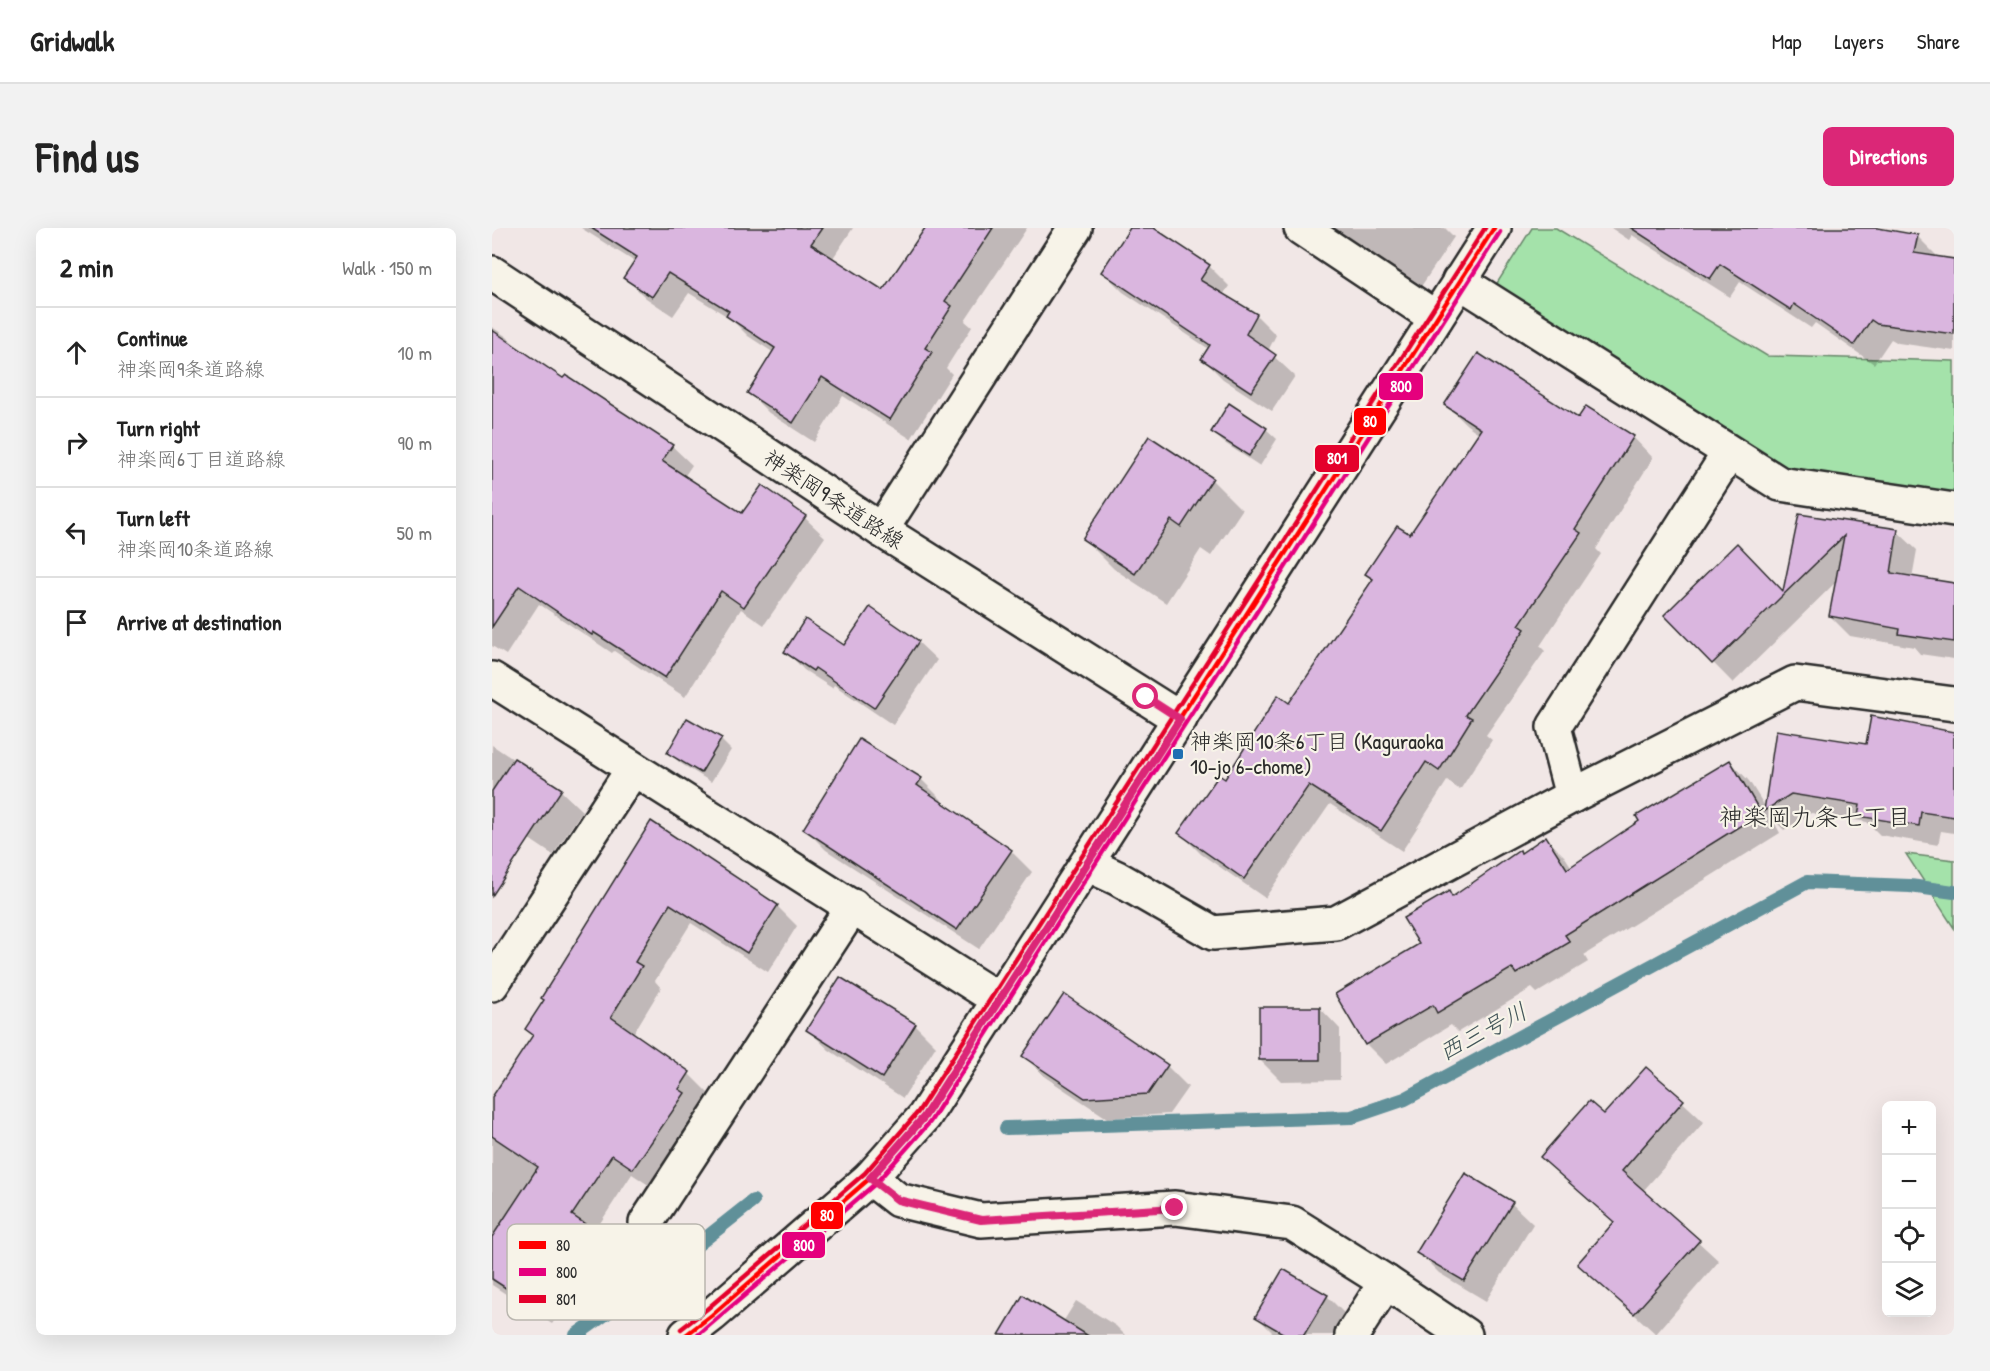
<!DOCTYPE html>
<html lang="en">
<head>
<meta charset="utf-8">
<style>
  body { margin:0; font-family:"Patrick Hand","Klee One",sans-serif; background:#f2f2f2; color:#222 }
  .controls { position:absolute; right:18px; bottom:18px; display:grid; overflow:hidden; border-radius:9px; box-shadow:0 6px 24px #0002 }
  .controls button { width:54px; height:54px; display:grid; place-items:center; padding:0; border:0; border-bottom:2px solid #e0e0e0; background:#fff; color:#222; font:30px sans-serif }
  .stop { position:absolute; width:18px; height:18px; margin:-14px; border:4px solid #db2777; border-radius:50%; background:#fff }
  .stop.end { background:#db2777; border-color:#fff; box-shadow:0 2px 6px #0008 }
  .list { margin:0; padding:0; list-style:none }
  h2 { display:flex; justify-content:space-between; align-items:center; height:78px; margin:0; padding:0 24px; font-size:26px }
  h2 small { font-size:20px; font-weight:400; color:#767676 }
  .list li { display:grid; grid-template-columns:39px 1fr auto; gap:18px; align-items:center; box-sizing:border-box; height:90px; padding:0 24px; border-top:2px solid #e0e0e0 }
  .list b { display:block; font-size:22px; white-space:nowrap }
  .list p { margin:0; font-size:20px; white-space:nowrap; color:#767676 }
  .list em { font-size:20px; font-style:normal; color:#767676 }
  .icon { flex:none; width:33px; height:33px; fill:none; stroke:currentColor; stroke-width:2; stroke-linecap:round; stroke-linejoin:round }
  .map { position:relative; flex:none; width:1462px; height:1107px; overflow:hidden; border-radius:9px }
  header { display:flex; align-items:center; gap:36px; box-sizing:border-box; height:84px; padding:0 30px; background:#fff; border-bottom:2px solid #e0e0e0 }
  header strong { font-size:28px }
  nav { display:flex; gap:33px; margin-inline-start:auto; font-size:21px }
  .intro { display:flex; align-items:center; justify-content:space-between; box-sizing:border-box; height:144px; padding:0 36px }
  h1 { margin:0; font-size:42px }
  .button { padding:15px 27px; border-radius:9px; background:#db2777; color:#fff; font-size:21px; font-weight:700 }
  main { display:flex; gap:36px; padding:0 36px }
  aside { flex:1; background:#fff; border-radius:9px; box-shadow:0 6px 24px #0002 }
  .map>svg:first-child { display:block }
  .green { fill:#a4e2aa; stroke:#68866a; stroke-width:1.5 }
  .shadow { fill:#0003 }
  .lines { fill:none; stroke-linecap:round; stroke-linejoin:round }
  .stream { stroke:#619099; stroke-width:14 }
  .building { fill:#dab6df; stroke:#2b2b2b; stroke-width:1.5 }
  .minor-casing { stroke:#2b2b2b; stroke-width:38 }
  .minor { stroke:#f7f3e8; stroke-width:33 }
  .bus-1-casing { stroke:#f7f3e8; stroke-width:9 }
  .bus-2-casing { stroke:#f7f3e8; stroke-width:9 }
  .bus-3-casing { stroke:#f7f3e8; stroke-width:9 }
  .bus-1 { stroke:#f00; stroke-width:4.5 }
  .bus-2 { stroke:#e5007d; stroke-width:4.5 }
  .bus-3 { stroke:#e4002b; stroke-width:4.5 }
  .route { stroke:#db2777; stroke-width:8 }
  .poi-dot { fill:#1f6fb2; stroke:#f7f3e8; stroke-width:2 }
  .labels { text-anchor:middle; stroke-width:4.5; stroke-linejoin:round; paint-order:stroke }
  .street-label { font-size:22px; fill:#2b2b2b; stroke:#f7f3e8 }
  .poi-label { font-size:22px; fill:#2b2b2b; stroke:#f7f3e8; text-anchor:start }
  .neighbourhood-label { font-size:24px; fill:#2b2b2b; stroke:#f7f3e8 }
  .water-label { font-size:24px; font-style:italic; fill:#425559; stroke:#f7f3e8 }
  .key { fill:#f7f3e8; stroke:#bab7af; stroke-width:1.5 }
  .key-label { font-size:16px; fill:#2b2b2b }
  .line-badge { stroke:#f7f3e8; stroke-width:2 }
  .badge-label { font-size:16px; text-anchor:middle; font-weight:bold; fill:#fff }
</style>
</head>
<body>
<header>
<strong>Gridwalk</strong>
<nav><a>Map</a><a>Layers</a><a>Share</a></nav>
</header>
<div class="intro"><h1>Find us</h1><a class="button">Directions</a></div>
<main>
<aside>
<h2>2 min<small>Walk · 150 m</small></h2>
<ul class="list">
<li><svg class="icon" aria-label="ahead" viewBox="0 0 24 24"><path d="M12 20V5M6 11l6-6 6 6"/></svg><div><b>Continue</b><p>神楽岡9条道路線</p></div><em>10 m</em></li>
<li><svg class="icon" aria-label="right" viewBox="0 0 24 24"><path d="M7 20v-9h11M14 6l5 5-5 5"/></svg><div><b>Turn right</b><p>神楽岡6丁目道路線</p></div><em>90 m</em></li>
<li><svg class="icon" aria-label="left" viewBox="0 0 24 24"><path d="M17 20v-9H6M10 6l-5 5 5 5"/></svg><div><b>Turn left</b><p>神楽岡10条道路線</p></div><em>50 m</em></li>
<li><svg class="icon" aria-label="arrive" viewBox="0 0 24 24"><path d="M6 21V4h12l-3 4 3 4H6"/></svg><div><b>Arrive at destination</b></div></li>
</ul>
</aside>
<div class="map">
<svg width="1462" height="1107" viewBox="0 0 1462 1107">
  <rect width="100%" height="100%" fill="#f1e7e6"/>
  <filter id="ink" filterUnits="userSpaceOnUse"><feTurbulence type="fractalNoise" baseFrequency=".0167" numOctaves="2"/><feDisplacementMap in="SourceGraphic" scale="12" xChannelSelector="R" yChannelSelector="G"/><feConvolveMatrix kernelMatrix="1 2 1 2 8 2 1 2 1" color-interpolation-filters="sRGB"/></filter>
  <g filter="url(#ink)">
    <!-- green -->
    <g class="green">
      <polygon points="1040,0 1064,0 1275,128 1462,133 1462,282 1288,256 995,71"/>
      <polygon points="1414,626 1462,632 1462,700"/>
    </g>
    <!-- shadow -->
    <g class="shadow">
      <polygon points="89,0 361,0 341,30 342,33 391,64 435,0 535,0 473,93 480,99 454,140 460,146 419,211 351,168 322,214 277,185 257,165 282,125 256,108 238,90 197,65 181,88 154,70 133,50 143,34"/>
      <polygon points="640,0 660,0 717,38 737,58 731,67 764,87 784,107 776,123 803,148 780,183 731,151 711,131 717,121 631,64 611,44"/>
      <polygon points="832,0 953,0 962,9 926,63"/>
      <polygon points="1119,0 1377,0 1425,8 1445,28 1445,30 1462,33 1462,123 1406,115 1399,111 1382,136 1323,95 1319,100 1248,54 1238,69 1140,7 1137,12"/>
      <polygon points="0,99 15,109 30,124 72,152 180,218 200,237 192,249 251,287 270,259 313,290 333,309 272,397 249,381 193,469 122,423 120,425 47,376 14,427 0,418"/>
      <polygon points="738,177 774,201 785,211 768,238 731,214 721,204"/>
      <polygon points="954,177 1086,192 1141,209 1161,230 1104,321 1109,326 1048,418 1053,423 994,507 1000,512 968,562 955,553 910,623 838,576 773,670 709,626 688,605 798,477 882,352 875,346 919,309 988,206 975,197"/>
      <polygon points="720,252 750,282 719,328 709,321 674,375 622,341 592,311"/>
      <polygon points="1308,288 1405,303 1425,322 1420,350 1462,356 1462,431 1428,426 1422,419 1358,408 1338,388 1345,353 1241,455 1174,387 1292,365"/>
      <polygon points="426,414 445,432 401,497 342,457 340,460 312,442 294,423"/>
      <polygon points="1285,504 1462,535 1462,605 1449,603 1446,617 1388,607 1375,594 1319,585 1292,602 1280,590 1288,605 1092,727 1096,734 1045,765 1040,760 966,804 959,797 894,836 874,816 845,766 929,717 957,665 962,670 1054,610 1073,629 1080,640 1238,533 1257,553 1274,580"/>
      <polygon points="229,512 239,522 219,554 188,535 177,524"/>
      <polygon points="0,517 69,563 90,583 61,627 15,596 0,581"/>
      <polygon points="429,551 450,572 448,574 519,623 540,644 487,721 334,622 313,601"/>
      <polygon points="160,595 285,678 305,698 276,744 199,695 163,753 169,760 141,806 197,846 217,866 207,881 212,886 161,960 140,946 101,1006 112,1018 60,1096 0,1057 0,871 42,808 35,801"/>
      <polygon points="349,751 424,798 444,818 411,870 337,822 316,802"/>
      <polygon points="828,780 848,801 848,852 789,853 768,832"/>
      <polygon points="532,828 675,838 696,859 677,886 615,890 553,849"/>
      <polygon points="1155,841 1212,894 1151,963 1227,1033 1164,1106 1087,1036 1123,995 1050,929 1113,889"/>
      <polygon points="973,947 1020,976 1041,996 994,1073 947,1045 926,1024"/>
      <polygon points="835,1068 856,1089 845,1107 783,1107 765,1089"/>
      <polygon points="584,1073 624,1098 633,1107 509,1107 571,1094"/>
    </g>
    <g class="lines">
      <!-- stream -->
      <g class="stream">
        <polyline points="514,900 860,889 913,871 1315,654 1418,658 1462,664"/>
        <polyline points="84,1107 161,1052 261,973"/>
      </g>
    </g>
    <!-- building -->
    <g class="building">
      <polygon points="99,0 330,0 319,16 391,62 433,0 501,0 453,73 460,78 433,120 440,124 398,192 330,149 301,195 255,165 283,120 234,88 237,83 176,45 160,69 131,50 145,29"/>
      <polygon points="638,0 662,0 718,37 708,52 765,86 754,106 784,127 759,164 709,131 718,117 609,44"/>
      <polygon points="1139,0 1386,0 1426,7 1422,25 1462,31 1462,106 1385,96 1379,92 1362,117 1302,76 1299,82 1228,36 1218,51"/>
      <polygon points="0,102 71,150 74,147 181,217 170,233 250,285 270,257 314,288 252,379 229,363 173,450 101,404 100,407 27,358 0,399"/>
      <polygon points="986,125 1086,190 1094,178 1142,208 1083,301 1089,305 1027,397 1033,401 974,487 980,490 947,543 934,534 889,603 817,557 752,651 686,605 727,547 733,551 786,467 797,475 881,351 873,346 905,298 918,306 989,201 952,177"/>
      <polygon points="737,175 775,200 757,228 719,204"/>
      <polygon points="657,208 721,250 689,299 679,292 643,346 590,311"/>
      <polygon points="1307,286 1406,301 1399,345 1462,355 1462,414 1407,406 1408,401 1337,388 1352,308 1220,436 1172,387 1245,315 1291,363"/>
      <polygon points="378,379 427,413 382,480 323,440 321,443 292,424 313,391 352,417"/>
      <polygon points="1379,488 1462,504 1462,589 1429,584 1427,598 1366,588 1368,577 1299,566 1272,583 1284,502 1374,516"/>
      <polygon points="195,490 230,510 209,545 175,525"/>
      <polygon points="367,511 430,550 425,557 520,622 465,702 311,601"/>
      <polygon points="22,530 70,561 0,668 0,563"/>
      <polygon points="1238,532 1269,585 1073,707 1078,714 1024,746 1020,740 945,785 941,777 873,817 843,766 927,716 911,690 957,663 960,669 1028,622 1029,625 1054,608 1075,641 1147,593 1144,588"/>
      <polygon points="159,593 286,677 255,725 178,676 143,734 150,738 119,789 198,844 187,861 193,865 141,941 120,927 80,987 93,996 40,1077 0,1051 0,1009 46,939 0,908 0,869 41,807 33,801 52,772 49,770"/>
      <polygon points="348,749 424,796 390,850 314,802"/>
      <polygon points="572,766 676,837 656,866 593,870 530,828"/>
      <rect x="767" y="779" width="61" height="53"/>
      <polygon points="1154,839 1192,872 1130,943 1208,1012 1142,1086 1085,1036 1122,994 1048,929 1097,873 1112,886"/>
      <polygon points="973,945 1021,974 972,1053 924,1025"/>
      <polygon points="791,1041 836,1067 812,1107 794,1107 763,1089"/>
      <polygon points="531,1067 595,1107 507,1107"/>
    </g>
    <g class="lines">
      <defs>
        <g id="minor">
          <polyline points="809,0 944,90"/>
          <polyline points="0,45 389,302 688,491"/>
          <polyline points="967,53 1288,256 1462,282"/>
          <polyline points="389,302 583,0"/>
          <polyline points="0,451 507,772"/>
          <polyline points="1080,568 1062,499 1237,225"/>
          <polyline points="595,636 625,650 721,705 844,695 1080,568 1303,455 1462,476"/>
          <polyline points="0,756 141,541"/>
          <polyline points="378,950 406,972 489,992 683,980 800,995 894,1054 973,1107"/>
          <polyline points="154,995 361,678"/>
          <polyline points="194,1107 220,1087 378,950 432,889 1002,0"/>
          <polyline points="860,1107 894,1054"/>
        </g>
      </defs>
      <!-- minor casing -->
      <use href="#minor" class="minor-casing"/>
      <!-- minor -->
      <use href="#minor" class="minor"/>
      <defs>
        <polyline id="bus-1" points="194,1107 220,1087 378,950 432,889 1002,0"/>
        <polyline id="bus-2" points="206,1107 383,956 438,894 1008,4"/>
        <polyline id="bus-3" points="189,1101 215,1081 373,945 426,884 993,0"/>
      </defs>
      <!-- bus-1 casing -->
      <use href="#bus-1" class="bus-1-casing"/>
      <!-- bus-2 casing -->
      <use href="#bus-2" class="bus-2-casing"/>
      <!-- bus-3 casing -->
      <use href="#bus-3" class="bus-3-casing"/>
      <!-- bus-1 -->
      <use href="#bus-1" class="bus-1"/>
      <!-- bus-2 -->
      <use href="#bus-2" class="bus-2"/>
      <!-- bus-3 -->
      <use href="#bus-3" class="bus-3"/>
    </g>
  </g>
  <g class="lines" filter="url(#ink)">
    <!-- route -->
    <polyline class="route" points="654,469 688,491 432,889 378,950 406,972 489,992 683,980"/>
  </g>
  <!-- markers -->
  <rect class="poi-dot" x="680" y="520" width="12" height="12" rx="3"/>
  <g class="labels">
    <!-- street labels -->
    <g class="street-label">
      <text transform="translate(342 271) rotate(33)" y="8">神楽岡9条道路線</text>
    </g>
    <!-- poi labels -->
    <g class="poi-label">
      <text x="698" y="521">神楽岡10条6丁目 (Kaguraoka<tspan x="698" dy="25">10-jo 6-chome)</tspan></text>
    </g>
    <!-- neighbourhood labels -->
    <g class="neighbourhood-label">
      <text x="1323" y="597">神楽岡九条七丁目</text>
    </g>
    <!-- water labels -->
    <g class="water-label">
      <text transform="translate(991 804) rotate(-28)" y="8">西三号川</text>
    </g>
  </g>
  <!-- legend -->
  <rect x="15" y="996" width="198" height="96" rx="9" class="key"/>
  <rect x="27" y="1013" width="27" height="8" fill="#f00"/>
  <rect x="27" y="1040" width="27" height="8" fill="#e5007d"/>
  <rect x="27" y="1067" width="27" height="8" fill="#e4002b"/>
  <g class="key-label">
    <text x="64" y="1023">80</text>
    <text x="64" y="1050">800</text>
    <text x="64" y="1077">801</text>
  </g>
  <g class="line-badge">
    <rect x="886" y="144" width="46" height="29" rx="6" fill="#e5007d"/>
    <rect x="861" y="179" width="34" height="29" rx="6" fill="#f00"/>
    <rect x="822" y="216" width="46" height="29" rx="6" fill="#e4002b"/>
    <rect x="318" y="973" width="34" height="29" rx="6" fill="#f00"/>
    <rect x="289" y="1003" width="45" height="28" rx="6" fill="#e5007d"/>
  </g>
  <g class="badge-label">
    <text x="909" y="164">800</text>
    <text x="878" y="199">80</text>
    <text x="845" y="236">801</text>
    <text x="335" y="993">80</text>
    <text x="312" y="1023">800</text>
  </g>
</svg>
<div class="controls">
<button>+</button>
<button>−</button>
<button><svg class="icon" aria-label="locate" viewBox="0 0 24 24"><circle cx="12" cy="12" r="6"/><path d="M12 2v4M12 18v4M2 12h4M18 12h4"/></svg></button>
<button><svg class="icon" aria-label="layers" viewBox="0 0 24 24"><path d="M12 4l9 5-9 5-9-5zM3 14l9 5 9-5"/></svg></button>
</div>
<div class="stop" style="left:654px;top:469px"></div>
<div class="stop end" style="left:683px;top:980px"></div>
</div>
</main>
</body>
</html>
